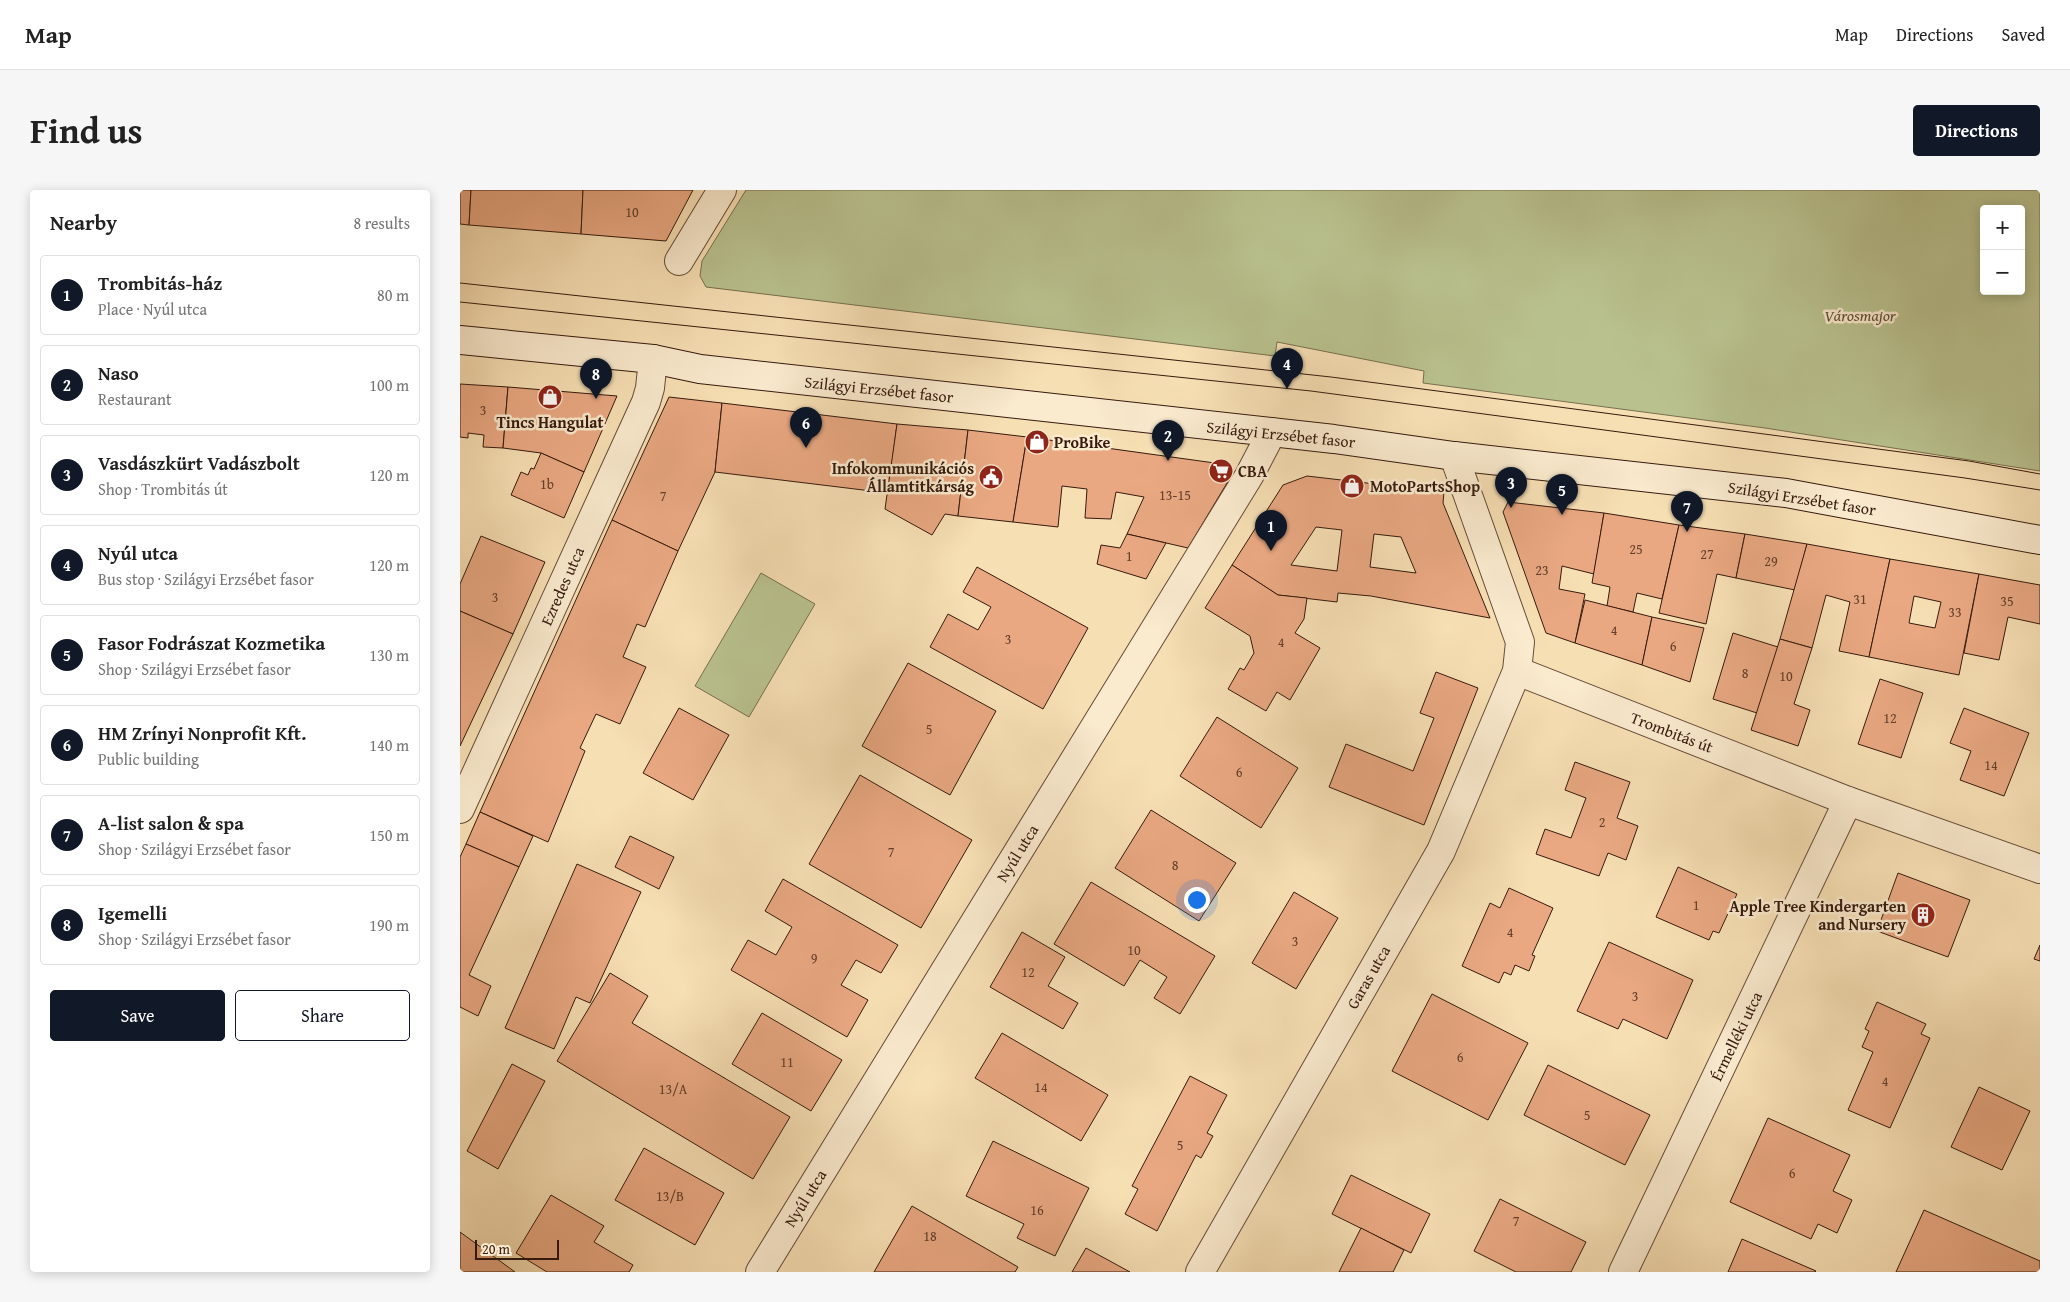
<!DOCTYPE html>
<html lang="en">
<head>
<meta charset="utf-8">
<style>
  body { margin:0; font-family:"Gentium Book Plus",serif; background:#f6f6f6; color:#222 }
  .controls { position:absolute; right:15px; top:15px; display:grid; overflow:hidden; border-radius:5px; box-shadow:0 2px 12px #0003 }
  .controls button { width:45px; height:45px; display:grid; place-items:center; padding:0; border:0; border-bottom:1px solid #e0e0e0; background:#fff; color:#222; font:25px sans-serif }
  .scale { position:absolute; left:15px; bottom:12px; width:84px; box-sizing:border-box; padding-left:5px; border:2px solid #361a0e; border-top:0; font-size:14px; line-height:18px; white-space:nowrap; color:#361a0e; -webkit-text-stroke:4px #faeace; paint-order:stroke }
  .you { position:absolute; left:736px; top:709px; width:18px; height:18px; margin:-12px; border:4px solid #fff; border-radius:50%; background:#1a73e8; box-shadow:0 0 0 8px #1a73e833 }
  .badge { display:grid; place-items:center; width:32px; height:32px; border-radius:50%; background:#111827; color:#fff; font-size:16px; font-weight:700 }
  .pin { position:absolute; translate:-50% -41px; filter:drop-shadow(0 1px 2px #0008) }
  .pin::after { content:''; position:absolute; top:26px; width:18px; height:15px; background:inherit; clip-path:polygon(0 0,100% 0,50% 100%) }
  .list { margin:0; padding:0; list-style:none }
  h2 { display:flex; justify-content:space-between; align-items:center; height:65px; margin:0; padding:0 20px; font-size:21px }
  h2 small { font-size:16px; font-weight:400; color:#767676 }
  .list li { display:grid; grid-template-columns:32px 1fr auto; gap:15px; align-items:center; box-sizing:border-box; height:80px; margin:0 10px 10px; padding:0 10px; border:1px solid #e0e0e0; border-radius:5px }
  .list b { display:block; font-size:19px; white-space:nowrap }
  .list p { margin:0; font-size:16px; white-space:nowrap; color:#767676 }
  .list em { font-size:16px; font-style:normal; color:#767676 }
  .actions { display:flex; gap:10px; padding:15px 20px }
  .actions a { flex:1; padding:11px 0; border:1px solid #111827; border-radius:5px; text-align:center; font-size:18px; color:#111827 }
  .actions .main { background:#111827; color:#fff }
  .map { position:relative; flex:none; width:1580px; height:1082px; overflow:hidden; border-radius:5px }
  header { display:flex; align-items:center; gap:30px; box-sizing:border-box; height:70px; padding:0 25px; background:#fff; border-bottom:1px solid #e0e0e0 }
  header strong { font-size:24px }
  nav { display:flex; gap:28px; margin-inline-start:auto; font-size:18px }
  .intro { display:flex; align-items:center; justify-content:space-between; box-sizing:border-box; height:120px; padding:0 30px }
  h1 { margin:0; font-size:35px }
  .button { padding:12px 22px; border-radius:5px; background:#111827; color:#fff; font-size:18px; font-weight:700 }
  main { display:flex; gap:30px; padding:0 30px }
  aside { flex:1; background:#fff; border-radius:5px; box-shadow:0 2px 12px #0003 }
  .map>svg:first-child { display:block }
  .green { fill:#b9c28f; stroke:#786e4e; fill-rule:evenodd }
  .building { fill:#e9a882; stroke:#361a0e; fill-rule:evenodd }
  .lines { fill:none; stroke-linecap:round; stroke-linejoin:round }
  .minor-casing { stroke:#664b38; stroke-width:30 }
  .secondary-casing { stroke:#361a0e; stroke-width:30 }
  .minor { stroke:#faeace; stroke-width:28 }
  .secondary { stroke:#faeace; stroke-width:28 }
  .tram { stroke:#361a0e; stroke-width:1 }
  .labels { text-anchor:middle; stroke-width:5; stroke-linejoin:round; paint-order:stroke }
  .number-label { font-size:14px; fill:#633e2b }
  .park-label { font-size:16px; font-style:italic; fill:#5d4c35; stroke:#faeace }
  .street-label { font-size:16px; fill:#361a0e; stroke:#faeace }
  .poi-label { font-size:16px; font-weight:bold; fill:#361a0e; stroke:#faeace; text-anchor:start }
</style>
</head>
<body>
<header>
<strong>Map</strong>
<nav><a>Map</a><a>Directions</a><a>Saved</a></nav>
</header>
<div class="intro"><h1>Find us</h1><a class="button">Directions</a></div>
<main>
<aside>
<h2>Nearby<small>8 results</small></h2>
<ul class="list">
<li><span class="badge">1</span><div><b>Trombitás-ház</b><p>Place · Nyúl utca</p></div><em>80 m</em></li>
<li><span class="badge">2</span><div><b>Naso</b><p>Restaurant</p></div><em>100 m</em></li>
<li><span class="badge">3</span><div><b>Vasdászkürt Vadászbolt</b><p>Shop · Trombitás út</p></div><em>120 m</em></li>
<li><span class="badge">4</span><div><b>Nyúl utca</b><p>Bus stop · Szilágyi Erzsébet fasor</p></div><em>120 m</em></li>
<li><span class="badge">5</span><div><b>Fasor Fodrászat Kozmetika</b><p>Shop · Szilágyi Erzsébet fasor</p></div><em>130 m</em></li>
<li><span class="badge">6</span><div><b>HM Zrínyi Nonprofit Kft.</b><p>Public building</p></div><em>140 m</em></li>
<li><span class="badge">7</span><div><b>A-list salon &amp; spa</b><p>Shop · Szilágyi Erzsébet fasor</p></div><em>150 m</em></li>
<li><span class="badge">8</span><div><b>Igemelli</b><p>Shop · Szilágyi Erzsébet fasor</p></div><em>190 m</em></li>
</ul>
<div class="actions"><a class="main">Save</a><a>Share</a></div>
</aside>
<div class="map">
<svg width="1580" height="1082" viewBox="0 0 1580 1082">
  <rect width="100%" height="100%" fill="#f7dfb4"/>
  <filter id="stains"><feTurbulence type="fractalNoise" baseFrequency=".004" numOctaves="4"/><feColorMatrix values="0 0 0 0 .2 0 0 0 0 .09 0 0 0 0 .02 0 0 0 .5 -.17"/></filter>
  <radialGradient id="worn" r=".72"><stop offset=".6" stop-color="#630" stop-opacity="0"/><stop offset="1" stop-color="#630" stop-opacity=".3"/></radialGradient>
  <!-- green -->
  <g class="green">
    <path d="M286 0H1580V281L1305 238 963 193 964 181 817 152 815 166 246 97 240 86 242 71ZM1524 19H1561V101H1524Z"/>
    <polygon points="301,383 355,414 289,527 235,496"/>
  </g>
  <!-- building -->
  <g class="building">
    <polygon points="0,0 11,0 9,35 0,34"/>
    <polygon points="11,0 123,0 121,44 9,35"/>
    <polygon points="123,0 233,0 206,51 121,44"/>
    <polygon points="0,194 48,197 43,258 23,257 24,245 8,243 8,248 0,247"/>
    <polygon points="48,197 157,206 124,282 81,263 43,258"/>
    <polygon points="209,207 262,213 255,282 218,361 152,330"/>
    <polygon points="262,213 437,234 428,303 255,282"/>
    <polygon points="437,234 508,240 498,326 485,324 472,345 425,319"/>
    <polygon points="508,240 567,247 553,332 498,326"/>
    <polygon points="567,247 762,274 770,288 728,358 667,344 684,307 656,302 651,329 625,328 627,299 602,296 598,337 553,332"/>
    <polygon points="81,263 124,282 104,328 51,305 61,282 68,285 71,278 74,279"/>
    <path d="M847 286 984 302 983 313 1030 428 911 406 878 403 877 412 818 405 772 375 823 295ZM856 337 882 340 877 381 831 375ZM914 344 941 347 956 383 910 377Z"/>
    <polygon points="1048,312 1144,323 1134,384 1102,376 1099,399 1125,404 1115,453 1086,443 1043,322"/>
    <polygon points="1144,323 1219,335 1202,409 1177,403 1173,422 1147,416 1150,397 1132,393"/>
    <polygon points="152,330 218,361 185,437 177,434 163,467 186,477 160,534 136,524 120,558 125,561 88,652 20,622"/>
    <polygon points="1219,335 1285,344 1276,388 1257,384 1246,434 1199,423"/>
    <polygon points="667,344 706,353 686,389 637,374 641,355 660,358"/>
    <polygon points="1285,344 1347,354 1335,400 1276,388"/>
    <polygon points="21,346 85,372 53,444 0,421 0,394"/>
    <polygon points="1347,354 1430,369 1409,467 1379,461 1390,412 1366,405 1352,458 1320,449"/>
    <path d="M1430 369 1519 384 1499 485 1409 467ZM1454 406 1481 412 1475 438 1449 433Z"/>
    <polygon points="772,375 818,405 847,408 844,429 835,443 860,458 830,510 817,502 806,521 768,499 780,478 784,480 794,463 790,446 745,418"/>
    <polygon points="517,377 628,438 583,519 470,457 488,424 518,440 531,417 503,402"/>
    <polygon points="1519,384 1580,395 1580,434 1548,427 1539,470 1504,463"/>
    <polygon points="1125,410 1192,427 1182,475 1115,453"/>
    <polygon points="0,421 53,444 0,556"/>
    <polygon points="1192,427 1244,438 1230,492 1182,475"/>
    <polygon points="1273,443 1318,457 1297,523 1253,509"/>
    <polygon points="1320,449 1352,458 1334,514 1350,520 1338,556 1291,540"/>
    <polygon points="448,473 536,521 490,605 402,556"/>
    <polygon points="976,482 1018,498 964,635 869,597 886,554 953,581 974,528 960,523"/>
    <polygon points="1420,489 1463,503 1441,568 1398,554"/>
    <polygon points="219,518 269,545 233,610 183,583"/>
    <polygon points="1504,518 1569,543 1544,606 1500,590 1511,561 1490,553"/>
    <polygon points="757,527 838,578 801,638 720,586"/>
    <polygon points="1115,572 1170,592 1157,628 1178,636 1166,670 1148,663 1139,686 1076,664 1085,639 1111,648 1126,608 1105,600"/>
    <polygon points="400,585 512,650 461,738 349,674"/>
    <polygon points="691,620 776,673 739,731 655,678"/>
    <polygon points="20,622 73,646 59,677 6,654"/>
    <polygon points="170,646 214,667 199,699 155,677"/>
    <polygon points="6,654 59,677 9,785 31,796 18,826 0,817 0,667"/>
    <polygon points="117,674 181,702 130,813 116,807 94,859 45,838"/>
    <polygon points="1218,677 1277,704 1259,743 1253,741 1249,750 1196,727"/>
    <polygon points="1438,683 1510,710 1488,767 1417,741"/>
    <polygon points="323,689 438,755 421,783 396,770 381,795 408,810 387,847 271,780 288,750 316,765 332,737 305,721"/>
    <polygon points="631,692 755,766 720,824 694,808 707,787 680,770 664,796 594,754"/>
    <polygon points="1049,698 1093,718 1072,765 1075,766 1069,781 1055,775 1051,785 1044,782 1039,793 1002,776 1030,713 1040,718"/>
    <polygon points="834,702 878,728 836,799 792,773"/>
    <polygon points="562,742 605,767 588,796 618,813 603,839 530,797"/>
    <polygon points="1149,752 1233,790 1207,849 1163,829 1158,839 1117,821"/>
    <polygon points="1580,755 1580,771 1574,769"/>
    <polygon points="150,783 188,806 172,833 330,927 293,989 97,871"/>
    <polygon points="972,804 1068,853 1028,930 932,881"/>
    <polygon points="1417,812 1466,834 1461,844 1470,848 1430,938 1388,920 1413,862 1402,857 1409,841 1405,839"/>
    <polygon points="302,823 382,870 351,921 272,874"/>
    <polygon points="542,843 648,905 621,951 515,888"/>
    <polygon points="52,874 85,891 38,979 7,961"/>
    <polygon points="1088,875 1190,925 1165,975 1064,925"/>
    <polygon points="730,886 767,905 747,943 753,946 741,968 736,965 697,1041 665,1024 678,999 672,996"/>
    <polygon points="1519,897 1570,921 1542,980 1491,957"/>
    <polygon points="1308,928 1390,965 1373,1001 1392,1010 1377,1043 1358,1034 1351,1049 1270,1012"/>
    <polygon points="533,951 629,998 595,1066 557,1048 564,1034 506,1006"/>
    <polygon points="184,958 264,1003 235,1055 155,1010"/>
    <polygon points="891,985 970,1024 951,1063 872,1024"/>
    <polygon points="91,1005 144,1036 134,1052 173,1075 169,1082 87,1082 56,1063"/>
    <polygon points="1040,1009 1126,1052 1111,1082 1056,1082 1014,1061"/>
    <polygon points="452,1016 558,1077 555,1082 414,1082"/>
    <polygon points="1464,1020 1580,1071 1580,1082 1436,1082"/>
    <polygon points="901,1038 944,1060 933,1082 879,1082"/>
    <polygon points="0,1042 55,1082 0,1082"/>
    <polygon points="1282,1049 1356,1081 1355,1082 1268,1082"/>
    <polygon points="626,1058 670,1082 612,1082"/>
  </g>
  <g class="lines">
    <defs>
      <g id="minor">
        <polyline points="219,71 262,0"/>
        <polyline points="1057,481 1388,611 1580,679"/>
        <polyline points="0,619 186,212 190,198 193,169"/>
        <polyline points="300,1082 789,286 812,242"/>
        <polyline points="740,1082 981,661 1057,481 1060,452 994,266"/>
        <polyline points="1163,1082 1388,611"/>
      </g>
      <polyline id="secondary" points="0,150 193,169 240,179 874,249 994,266 1326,303 1580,350"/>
    </defs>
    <!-- minor casing -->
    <use href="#minor" class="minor-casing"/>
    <!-- secondary casing -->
    <use href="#secondary" class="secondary-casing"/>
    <!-- minor -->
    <use href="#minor" class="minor"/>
    <!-- secondary -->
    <use href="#secondary" class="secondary"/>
    <!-- tram -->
    <g class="tram">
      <polyline points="0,93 871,187 1509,271 1580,284"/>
      <polyline points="0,112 851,201 1505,288 1580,300"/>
    </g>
  </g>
  <!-- icons -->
  <defs>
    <symbol id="shop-disc" viewBox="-11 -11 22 22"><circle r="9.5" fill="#8f2418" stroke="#faeace"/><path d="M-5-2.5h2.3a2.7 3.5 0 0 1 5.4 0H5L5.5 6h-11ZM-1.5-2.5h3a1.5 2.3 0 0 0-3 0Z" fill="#fff"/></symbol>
    <symbol id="supermarket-disc" viewBox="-11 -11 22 22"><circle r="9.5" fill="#8f2418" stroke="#faeace"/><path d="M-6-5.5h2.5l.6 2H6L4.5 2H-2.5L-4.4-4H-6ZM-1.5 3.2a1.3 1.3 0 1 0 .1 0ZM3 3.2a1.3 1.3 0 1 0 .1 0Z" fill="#fff"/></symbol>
    <symbol id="civic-disc" viewBox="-11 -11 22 22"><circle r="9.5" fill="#8f2418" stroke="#faeace"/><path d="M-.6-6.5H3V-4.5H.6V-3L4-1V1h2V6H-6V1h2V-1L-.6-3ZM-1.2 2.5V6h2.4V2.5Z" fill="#fff"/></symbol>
    <symbol id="building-disc" viewBox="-11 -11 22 22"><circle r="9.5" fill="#8f2418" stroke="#faeace"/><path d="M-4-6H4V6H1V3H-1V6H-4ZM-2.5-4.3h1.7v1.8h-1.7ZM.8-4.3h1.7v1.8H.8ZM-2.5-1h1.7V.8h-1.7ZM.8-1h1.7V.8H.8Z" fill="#fff"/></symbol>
  </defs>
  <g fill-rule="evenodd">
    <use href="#shop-disc" x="76" y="193" width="28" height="28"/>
    <use href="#shop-disc" x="563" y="238" width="28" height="28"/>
    <use href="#supermarket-disc" x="747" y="267" width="28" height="28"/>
    <use href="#civic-disc" x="517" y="273" width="28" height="28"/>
    <use href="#shop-disc" x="878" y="282" width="28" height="28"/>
    <use href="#building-disc" x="1449" y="711" width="28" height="28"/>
  </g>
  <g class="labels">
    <!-- number labels -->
    <g class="number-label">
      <text x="172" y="27">10</text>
      <text x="23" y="225">3</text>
      <text x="87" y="299">1b</text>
      <text x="715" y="310">13-15</text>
      <text x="203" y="311">7</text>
      <text x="1176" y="364">25</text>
      <text x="1247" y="369">27</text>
      <text x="669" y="371">1</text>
      <text x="1311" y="376">29</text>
      <text x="1082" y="385">23</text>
      <text x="35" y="412">3</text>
      <text x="1400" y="414">31</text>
      <text x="1547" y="416">35</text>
      <text x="1495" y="427">33</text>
      <text x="1154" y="445">4</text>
      <text x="548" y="454">3</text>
      <text x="821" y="457">4</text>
      <text x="1213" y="461">6</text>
      <text x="1285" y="488">8</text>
      <text x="1326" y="491">10</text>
      <text x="1430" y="533">12</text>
      <text x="469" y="544">5</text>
      <text x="1531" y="580">14</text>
      <text x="779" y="587">6</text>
      <text x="1142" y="637">2</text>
      <text x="431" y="667">7</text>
      <text x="715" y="680">8</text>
      <text x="1236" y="720">1</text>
      <text x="1050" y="747">4</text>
      <text x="835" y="756">3</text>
      <text x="674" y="765">10</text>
      <text x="354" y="773">9</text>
      <text x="568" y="787">12</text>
      <text x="1175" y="811">3</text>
      <text x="1000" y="872">6</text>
      <text x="327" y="877">11</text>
      <text x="1425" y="896">4</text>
      <text x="581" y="902">14</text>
      <text x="213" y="904">13/A</text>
      <text x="1127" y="930">5</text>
      <text x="720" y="960">5</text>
      <text x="1332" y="988">6</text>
      <text x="210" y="1011">13/B</text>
      <text x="577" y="1025">16</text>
      <text x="1056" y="1036">7</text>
      <text x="470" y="1051">18</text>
    </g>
    <!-- park labels -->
    <g class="park-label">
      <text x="1400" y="131">Városmajor</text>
    </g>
    <!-- street labels -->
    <g class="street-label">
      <text transform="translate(419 199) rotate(6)" y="6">Szilágyi Erzsébet fasor</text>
      <text transform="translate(821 244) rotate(6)" y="6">Szilágyi Erzsébet fasor</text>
      <text transform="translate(1342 308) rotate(9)" y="6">Szilágyi Erzsébet fasor</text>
      <text transform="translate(102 396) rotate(-66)" y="6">Ezredes utca</text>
      <text transform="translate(1212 542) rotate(21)" y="6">Trombitás út</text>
      <text transform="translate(557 663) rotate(-58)" y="6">Nyúl utca</text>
      <text transform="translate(908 787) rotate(-60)" y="6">Garas utca</text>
      <text transform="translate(1276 846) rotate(-64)" y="6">Érmelléki utca</text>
      <text transform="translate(345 1008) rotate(-58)" y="6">Nyúl utca</text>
    </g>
    <!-- poi labels -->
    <g class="poi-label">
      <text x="90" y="238" text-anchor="middle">Tincs Hangulat</text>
      <text x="594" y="258">ProBike</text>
      <text x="514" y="284" text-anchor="end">Infokommunikációs<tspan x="514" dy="18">Államtitkárság</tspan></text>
      <text x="778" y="287">CBA</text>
      <text x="910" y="302">MotoPartsShop</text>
      <text x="1446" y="722" text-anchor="end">Apple Tree Kindergarten<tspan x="1446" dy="18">and Nursery</tspan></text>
    </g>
  </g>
  <rect width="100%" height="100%" filter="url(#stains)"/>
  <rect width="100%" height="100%" fill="url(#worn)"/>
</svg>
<div class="controls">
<button>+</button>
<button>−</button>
</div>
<div class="scale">20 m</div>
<div class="you"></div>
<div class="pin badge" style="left:811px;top:361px">1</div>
<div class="pin badge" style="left:708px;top:271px">2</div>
<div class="pin badge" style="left:1051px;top:318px">3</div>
<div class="pin badge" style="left:827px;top:199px">4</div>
<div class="pin badge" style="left:1102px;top:325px">5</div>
<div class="pin badge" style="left:346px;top:258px">6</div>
<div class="pin badge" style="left:1227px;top:342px">7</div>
<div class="pin badge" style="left:136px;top:209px">8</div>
</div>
</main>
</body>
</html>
